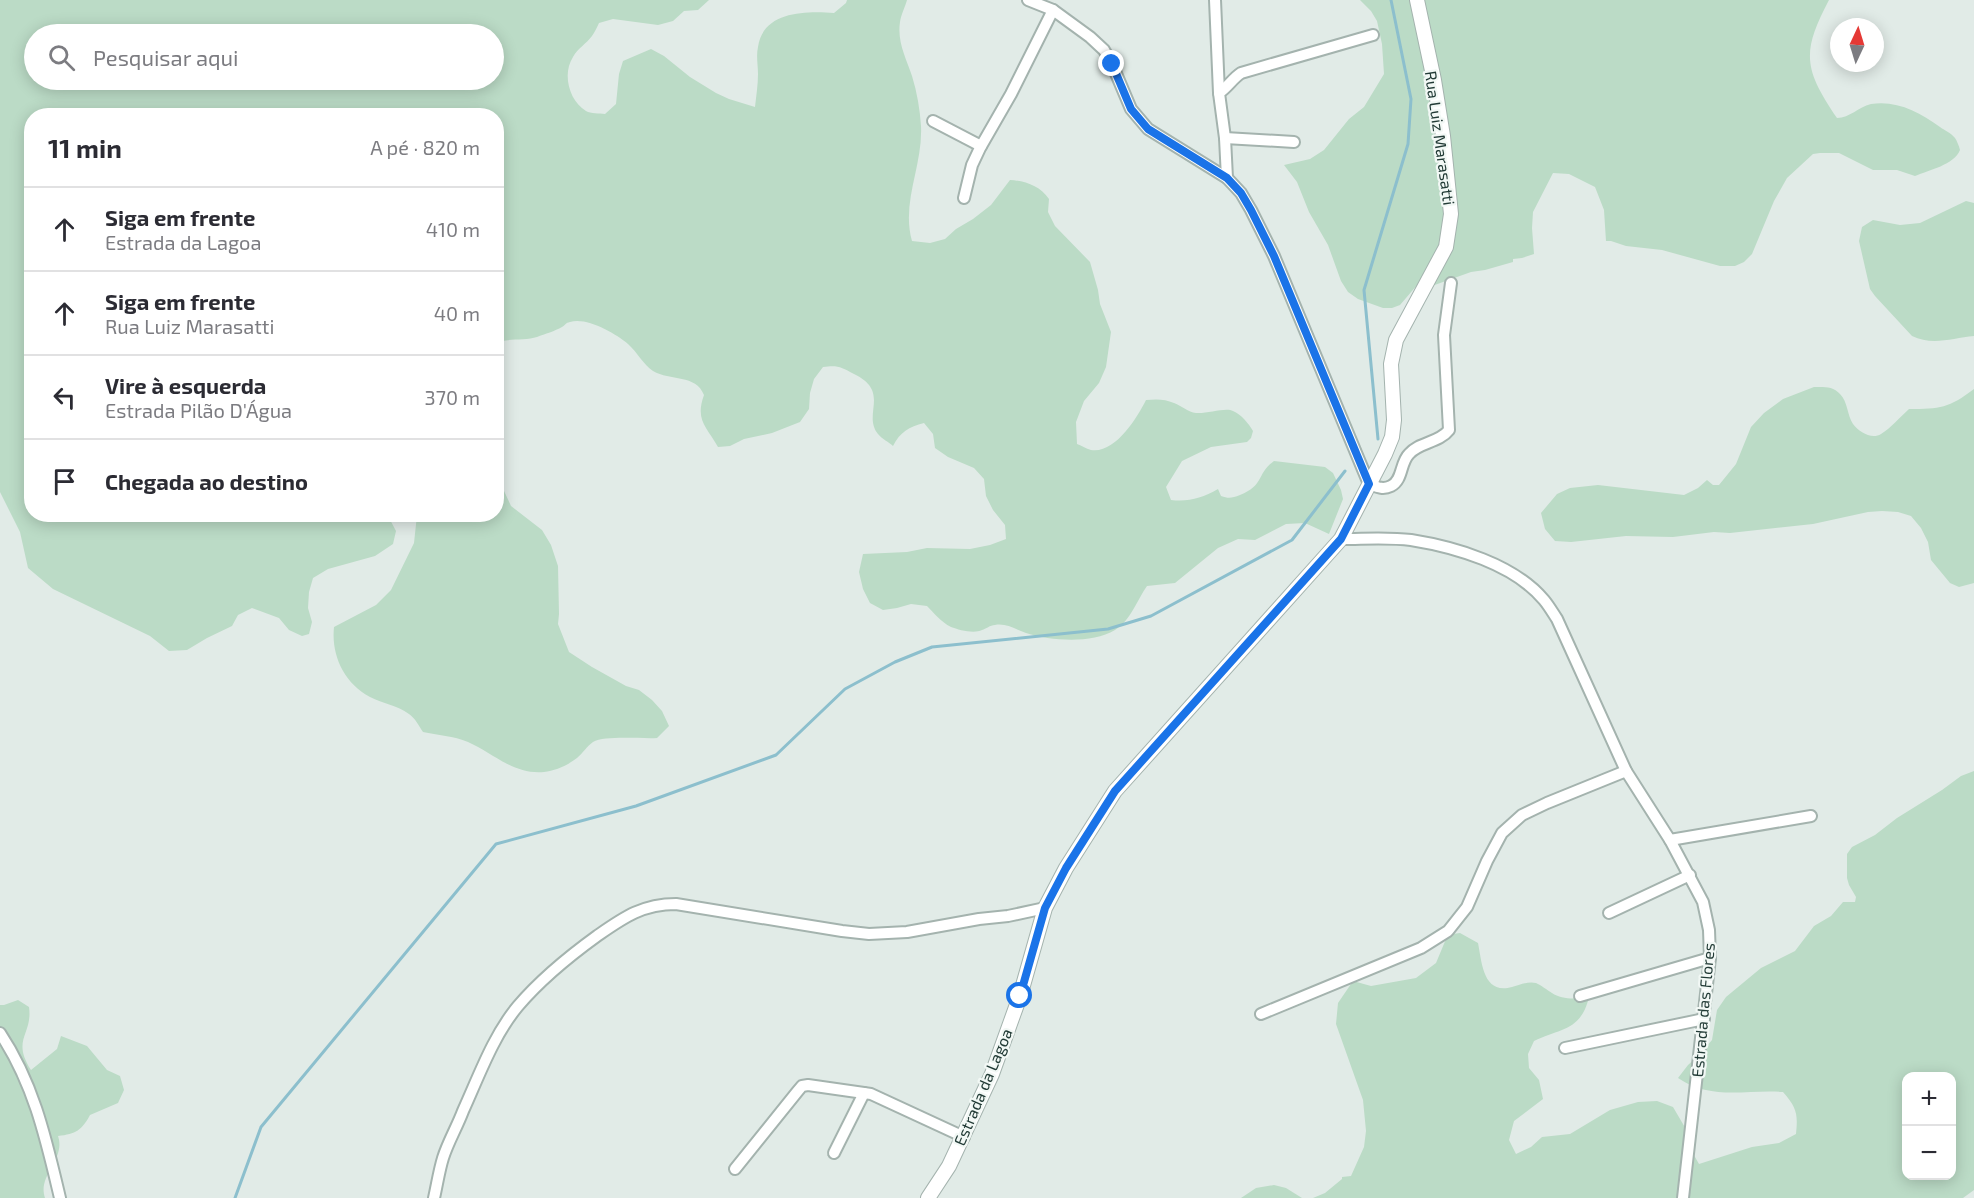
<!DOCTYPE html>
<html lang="pt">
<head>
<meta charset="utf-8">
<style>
  body { margin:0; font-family:"Exo 2",sans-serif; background:#f2f2f3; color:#2b2b33 }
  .controls { position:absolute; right:18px; bottom:18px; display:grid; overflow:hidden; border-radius:12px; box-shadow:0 3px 15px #0003 }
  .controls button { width:54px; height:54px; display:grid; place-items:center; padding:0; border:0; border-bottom:2px solid #e1e1e2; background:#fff; color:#2b2b33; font:30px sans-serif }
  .compass { position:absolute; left:1830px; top:18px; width:54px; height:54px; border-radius:50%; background:#fff; box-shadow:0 3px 15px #0003; rotate:4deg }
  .stop { position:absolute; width:18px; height:18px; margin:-14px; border:4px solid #1a73e8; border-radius:50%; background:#fff }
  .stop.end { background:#1a73e8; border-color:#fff; box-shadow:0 2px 6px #0008 }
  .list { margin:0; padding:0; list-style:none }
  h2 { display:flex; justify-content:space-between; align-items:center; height:78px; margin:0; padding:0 24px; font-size:26px }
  h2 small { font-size:20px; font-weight:400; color:#7c7c81 }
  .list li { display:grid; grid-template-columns:39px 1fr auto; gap:18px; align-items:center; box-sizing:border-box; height:84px; padding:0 24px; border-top:2px solid #e1e1e2 }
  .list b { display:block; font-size:22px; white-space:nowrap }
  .list p { margin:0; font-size:20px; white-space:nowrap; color:#7c7c81 }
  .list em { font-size:20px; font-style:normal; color:#7c7c81 }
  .icon { flex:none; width:33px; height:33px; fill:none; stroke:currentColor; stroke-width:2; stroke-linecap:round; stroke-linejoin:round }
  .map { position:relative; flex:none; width:1974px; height:1198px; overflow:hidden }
  .search { position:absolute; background:#fff; box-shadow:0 3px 15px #0003; left:24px; top:24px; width:480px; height:66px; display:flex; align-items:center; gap:15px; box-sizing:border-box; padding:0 21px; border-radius:33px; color:#7c7c81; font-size:22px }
  .panel { position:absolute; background:#fff; box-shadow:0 3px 15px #0003; left:24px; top:108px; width:480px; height:414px; border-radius:24px }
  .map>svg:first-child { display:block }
  .green { fill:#bbdbc6; fill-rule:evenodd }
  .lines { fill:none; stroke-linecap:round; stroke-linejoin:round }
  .stream { stroke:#8cbfcd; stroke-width:3 }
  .minor-casing { stroke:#a4b3ae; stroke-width:14 }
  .tertiary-casing { stroke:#a4b3ae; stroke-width:16 }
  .minor { stroke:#fff; stroke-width:10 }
  .tertiary { stroke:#fff; stroke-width:14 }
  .route { stroke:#1a73e8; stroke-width:8 }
  .labels { text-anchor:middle; stroke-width:4.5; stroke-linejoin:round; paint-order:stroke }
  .street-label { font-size:16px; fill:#223b36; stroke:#f2f8f5 }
</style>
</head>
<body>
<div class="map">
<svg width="1974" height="1198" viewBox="0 0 1974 1198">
  <rect width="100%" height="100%" fill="#e1ebe7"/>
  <!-- green -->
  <g class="green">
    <path d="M0 0H709L698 10 684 11 673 21 658 25 613 19 599 23C597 27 595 32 592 36 586 44 578 48 573 57 562 74 569 101 586 111 591 114 599 113 605 114L616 104 619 74 623 61 651 49 664 56 690 77 716 93 729 99 755 107C756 97 758 85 758 74 758 65 756 56 758 47 763 11 806 11 834 13L846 3 847 0H907C905 7 901 15 900 22 897 42 906 58 912 76 917 92 920 110 921 126 923 166 901 202 912 241L930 243 945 239 956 229 973 219 991 205 1010 180C1026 181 1040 186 1049 199L1048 212 1055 226 1090 262 1098 290 1100 304 1111 332 1106 367 1099 383 1084 401 1076 422 1077 444C1081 445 1086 449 1091 450 1115 454 1137 418 1146 400 1157 399 1165 399 1174 403 1182 406 1188 412 1196 413 1207 414 1226 407 1233 411 1241 414 1249 424 1253 431L1251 438 1247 442 1211 447 1182 461 1166 487 1171 500C1189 502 1202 498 1218 489L1221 496C1229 499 1232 498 1240 495 1265 485 1256 474 1274 461L1325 467 1333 473 1341 490 1343 499 1329 534 1305 523 1286 524 1255 540 1238 539 1218 548 1175 583 1147 586C1137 600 1131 620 1115 630 1091 644 1052 641 1026 633 1015 629 1006 623 995 625 990 625 986 629 982 630 974 634 959 630 951 627 941 622 934 613 927 606L911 604 897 608 883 610 870 603 863 589 859 572 863 554 907 552 927 548 970 549 990 545 1006 539 1005 525 993 510 986 496 984 479 974 468 948 457 935 448 933 434 924 423C909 427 900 432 893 446 889 442 882 439 878 434 862 414 891 392 854 374 841 367 838 365 823 367L814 379 810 393 809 409 800 422 772 433 744 439 730 446 718 447C706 426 695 420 704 395 696 374 670 381 653 371 643 364 637 352 628 344 615 333 587 317 570 322 565 323 567 324 562 327 555 331 545 334 537 337 525 341 504 338 497 343L496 116H32V514H387L396 531 393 544 375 556 328 569 313 578 309 592 308 608 312 622 309 634 302 636 289 630 279 618 252 608 238 615 232 626 207 638 187 650 169 651 150 636 53 589 28 568 20 532 0 492ZM34 34H494V80H34Z"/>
    <path d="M1360 0H1829C1801 53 1804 69 1837 118 1850 118 1858 107 1871 104 1897 100 1919 112 1940 127 1944 130 1951 133 1955 138 1957 141 1959 146 1960 150 1954 165 1929 170 1915 176L1897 170H1873L1839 153H1820L1813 154 1787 178 1774 201 1752 254 1744 262 1735 266H1720L1662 250 1626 246 1611 241H1606L1604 210 1595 187 1569 174 1553 173 1533 212 1532 228 1534 254 1522 258 1513 259V262L1485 270 1471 272 1429 287 1418 284 1400 305 1392 308H1383L1358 299 1348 292 1341 281 1328 245 1309 212 1297 182 1284 165 1310 159 1324 150 1349 119 1364 107 1384 74 1382 44 1377 21 1371 11Z"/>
    <path d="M1966 201 1974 203V336C1953 338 1932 346 1912 336L1875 296 1870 289 1859 241 1862 227 1873 220 1900 225 1920 223Z"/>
    <path d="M1814 387C1824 387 1833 386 1840 394 1848 402 1847 415 1853 424 1859 432 1872 440 1881 434 1891 428 1900 417 1909 409 1940 409 1949 408 1974 389V583L1959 587 1950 583 1931 560 1928 542 1921 528 1911 516 1898 512 1882 511 1868 512 1813 524 1730 533 1714 532 1673 537 1626 536 1571 542 1555 541 1545 529 1541 513 1557 494 1570 488 1598 485 1684 495 1698 488 1707 480 1713 485H1719L1736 464 1751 427 1764 413 1783 399Z"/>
    <path d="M497 476 511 506 542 530 551 545 558 566 559 614 558 624 569 652 592 667 626 686 639 690 652 700 662 711 669 726 657 738C642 739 605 735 593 742 587 746 583 753 577 758 568 765 555 771 544 772 514 775 493 753 468 742 454 736 437 735 423 732 419 726 415 718 409 714 397 705 383 704 370 697 344 683 331 655 334 627L376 605 391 590 414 543 417 515 496 514Z"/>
    <path d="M1974 771V1190L1963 1198H1313L1325 1193 1342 1179V1177L1351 1176 1364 1147 1366 1131 1363 1100 1336 1024 1338 1003 1353 981 1371 986 1416 978 1436 963 1446 939 1453 934 1460 933 1478 943C1482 963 1483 995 1512 987 1519 985 1528 981 1536 983 1541 985 1547 990 1552 993 1562 1000 1577 999 1589 997 1581 1031 1561 1028 1534 1041L1528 1054 1529 1068 1539 1080 1543 1099 1514 1121 1509 1140 1516 1154 1531 1147 1542 1137 1570 1134 1610 1110 1638 1102 1657 1101 1673 1107 1690 1136 1691 1150 1699 1164 1752 1147 1779 1143 1796 1134C1798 1114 1797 1108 1783 1092 1747 1089 1711 1101 1678 1078L1688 1065 1699 1055 1712 1040 1717 1010 1726 997 1761 968 1795 951 1814 926 1831 916 1843 902H1855L1856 897 1849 885 1847 878V854L1852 847 1875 835 1897 818 1942 790 1961 776ZM1906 1076H1952V1176H1906Z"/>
    <path d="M18 1000 29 1007C33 1035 11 1039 31 1070L57 1049 61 1036 87 1046 107 1070 120 1076 124 1090 118 1103 90 1115C82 1130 76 1134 58 1136 66 1160 37 1175 45 1198H0V1005H4Z"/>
    <polygon points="1274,1185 1286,1188 1302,1198 1241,1198 1256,1188"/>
  </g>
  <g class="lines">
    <!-- stream -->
    <g class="stream">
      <polyline points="1378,439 1364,290 1408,144 1411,99 1391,0"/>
      <polyline points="235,1198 261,1127 496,844 636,806 776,755 845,689 895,662 932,647 1108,629 1151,616 1292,540 1345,471"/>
    </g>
    <defs>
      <g id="minor">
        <path d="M1028 0 1053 10 1090 37 1104 50 1112 64 1131 109 1148 129 1227 178 1241 193 1251 210 1274 256 1369 484C1377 487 1383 490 1391 486 1403 480 1400 463 1409 454 1419 442 1439 443 1449 430L1444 335 1451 283"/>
        <polyline points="1215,0 1219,93"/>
        <polyline points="933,121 981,146"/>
        <polyline points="1225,138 1294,142"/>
        <path d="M1227 178 1225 138 1219 93C1228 87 1232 79 1241 73L1373 35"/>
        <polyline points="964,198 972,165 980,148 1011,94 1053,10"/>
        <path d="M1341 539C1364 539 1388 537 1411 540 1455 547 1514 564 1544 600 1549 606 1553 613 1557 619L1626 771 1670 840 1703 902 1709 930 1710 958 1683 1198"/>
        <polyline points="1670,840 1811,816"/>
        <polyline points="1609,913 1690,875"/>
        <polyline points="1580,996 1710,958"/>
        <polyline points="1261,1014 1421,948 1448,931 1467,907 1487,861 1502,833 1522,815 1547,803 1626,771"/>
        <path d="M0 1033C34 1084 46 1139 60 1198"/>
        <polyline points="1565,1048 1704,1019"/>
        <polyline points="834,1153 864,1093"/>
        <polyline points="735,1169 797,1092 802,1086 808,1085 871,1094 964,1137"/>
        <path d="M434 1198C437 1185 439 1171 443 1158 448 1142 457 1127 463 1111 479 1076 493 1036 518 1006 541 979 568 957 597 936 623 918 642 904 676 904L842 931 869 934 907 932 979 919 1008 916 1045 908"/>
      </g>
      <polyline id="tertiary" points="928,1198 949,1166 992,1074 1020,996 1045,908 1066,868 1115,791 1341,539 1385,454 1392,437 1394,420 1391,364 1396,340 1446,247 1451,214 1443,136 1434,80 1417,0"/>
    </defs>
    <!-- minor casing -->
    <use href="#minor" class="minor-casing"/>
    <!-- tertiary casing -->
    <use href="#tertiary" class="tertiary-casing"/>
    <!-- minor -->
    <use href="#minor" class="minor"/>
    <!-- tertiary -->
    <use href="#tertiary" class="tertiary"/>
  </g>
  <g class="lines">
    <!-- route -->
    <polyline class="route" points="1020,996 1045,908 1066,868 1115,791 1341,539 1369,484 1274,256 1251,210 1241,193 1227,178 1148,129 1131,109 1112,64"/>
  </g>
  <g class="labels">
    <!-- street labels -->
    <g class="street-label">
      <text transform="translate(1440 138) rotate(82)" y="6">Rua Luiz Marasatti</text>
      <text transform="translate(1703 1010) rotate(-85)" y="6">Estrada das Flores</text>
      <text transform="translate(983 1087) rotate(-67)" y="6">Estrada da Lagoa</text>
    </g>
  </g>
</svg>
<div class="controls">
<button>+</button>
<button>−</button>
</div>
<svg class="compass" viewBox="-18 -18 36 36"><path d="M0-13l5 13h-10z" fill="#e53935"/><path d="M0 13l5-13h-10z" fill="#7c7c81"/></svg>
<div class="stop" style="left:1020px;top:996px"></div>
<div class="stop end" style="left:1112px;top:64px"></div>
<div class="search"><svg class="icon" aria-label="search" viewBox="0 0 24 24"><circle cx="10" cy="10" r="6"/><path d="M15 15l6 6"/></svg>Pesquisar aqui</div>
<section class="panel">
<h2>11 min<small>A pé · 820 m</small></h2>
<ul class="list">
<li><svg class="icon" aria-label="ahead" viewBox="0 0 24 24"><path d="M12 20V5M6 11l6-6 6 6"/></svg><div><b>Siga em frente</b><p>Estrada da Lagoa</p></div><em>410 m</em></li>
<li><svg class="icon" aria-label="ahead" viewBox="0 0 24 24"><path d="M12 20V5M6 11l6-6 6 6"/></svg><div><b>Siga em frente</b><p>Rua Luiz Marasatti</p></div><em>40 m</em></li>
<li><svg class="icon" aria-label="left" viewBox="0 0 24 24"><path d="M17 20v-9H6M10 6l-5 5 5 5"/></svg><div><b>Vire à esquerda</b><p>Estrada Pilão D'Água</p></div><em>370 m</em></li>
<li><svg class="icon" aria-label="arrive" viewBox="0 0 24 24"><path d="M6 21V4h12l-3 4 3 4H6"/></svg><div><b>Chegada ao destino</b></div></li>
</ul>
</section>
</div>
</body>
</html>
